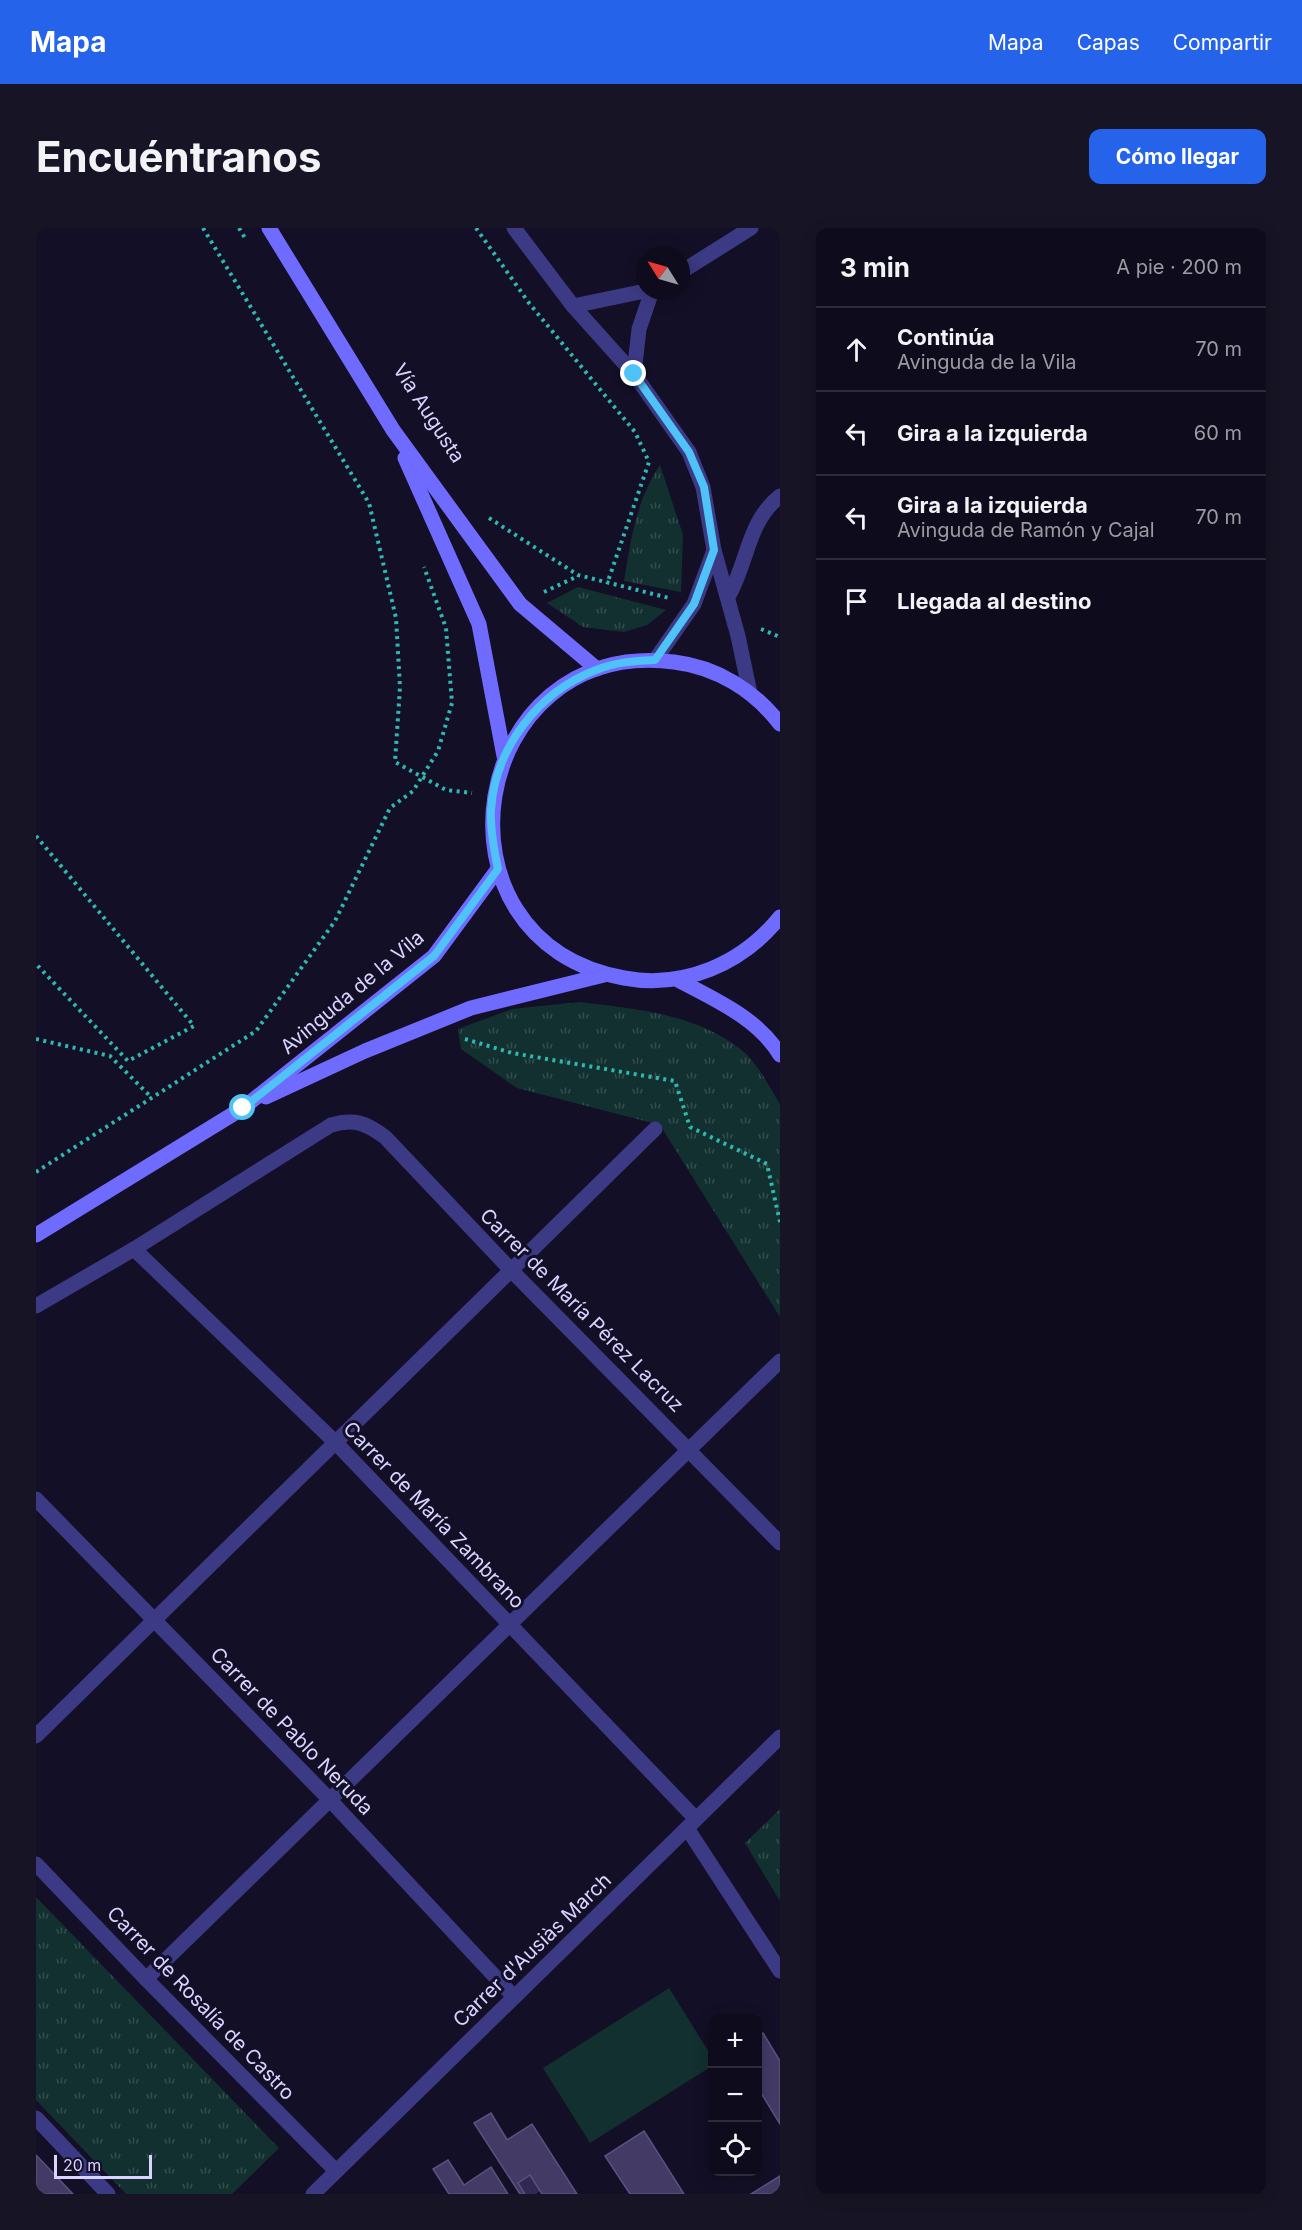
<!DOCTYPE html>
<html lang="es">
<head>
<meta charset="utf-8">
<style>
  body { margin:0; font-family:Inter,sans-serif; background:#171425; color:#f1f3f6 }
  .controls { position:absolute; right:18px; bottom:18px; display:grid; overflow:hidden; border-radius:12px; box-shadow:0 3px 15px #0003 }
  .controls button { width:54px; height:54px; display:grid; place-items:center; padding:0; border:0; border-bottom:2px solid #2e2b3b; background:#0e0b1c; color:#f1f3f6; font:30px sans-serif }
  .compass { position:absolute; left:600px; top:18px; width:54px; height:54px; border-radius:50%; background:#0e0b1c; box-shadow:0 3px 15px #0003; rotate:307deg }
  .scale { position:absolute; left:18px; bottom:15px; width:98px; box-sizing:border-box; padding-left:6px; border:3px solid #d9d4ff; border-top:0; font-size:16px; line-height:21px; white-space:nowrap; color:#d9d4ff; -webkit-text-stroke:4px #130f26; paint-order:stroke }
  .stop { position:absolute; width:18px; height:18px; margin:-14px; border:4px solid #4fc3f7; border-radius:50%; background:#fff }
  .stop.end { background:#4fc3f7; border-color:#fff; box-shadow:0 2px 6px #0008 }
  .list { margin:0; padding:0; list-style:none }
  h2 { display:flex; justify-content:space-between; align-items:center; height:78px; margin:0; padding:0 24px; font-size:26px }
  h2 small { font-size:20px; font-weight:400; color:#9b9ba3 }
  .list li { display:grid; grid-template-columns:39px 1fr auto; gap:18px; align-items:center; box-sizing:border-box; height:84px; padding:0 24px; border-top:2px solid #2e2b3b }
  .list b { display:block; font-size:22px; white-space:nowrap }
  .list p { margin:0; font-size:20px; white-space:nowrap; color:#9b9ba3 }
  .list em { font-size:20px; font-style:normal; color:#9b9ba3 }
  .icon { flex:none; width:33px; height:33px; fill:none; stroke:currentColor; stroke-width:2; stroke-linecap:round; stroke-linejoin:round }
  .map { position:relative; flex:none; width:744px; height:1966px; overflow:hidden; border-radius:12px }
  header { display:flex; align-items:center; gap:36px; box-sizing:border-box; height:84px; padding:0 30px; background:#2563eb; color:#fff }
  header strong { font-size:28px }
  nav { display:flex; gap:33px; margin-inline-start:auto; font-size:21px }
  .intro { display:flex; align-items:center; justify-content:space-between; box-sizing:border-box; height:144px; padding:0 36px }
  h1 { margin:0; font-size:42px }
  .button { padding:15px 27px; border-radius:12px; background:#2563eb; color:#fff; font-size:21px; font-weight:700 }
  main { display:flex; gap:36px; padding:0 36px }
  aside { flex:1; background:#0e0b1c; border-radius:12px; box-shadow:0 3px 15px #0003 }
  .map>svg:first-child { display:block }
  .grass { fill:url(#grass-tufts) }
  .pitch { fill:#12302f }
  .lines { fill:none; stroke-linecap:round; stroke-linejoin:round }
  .path { stroke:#2fb8b0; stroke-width:4; stroke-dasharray:3 4.5; stroke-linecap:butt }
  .street { stroke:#3d3a85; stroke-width:15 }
  .secondary { stroke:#6f6bff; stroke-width:15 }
  .wall { fill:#312854 }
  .shaded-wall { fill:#1d163a }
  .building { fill:#433a66; stroke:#5a527e; stroke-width:1.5 }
  .route { stroke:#4fc3f7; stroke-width:8 }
  .labels { text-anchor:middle; stroke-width:6; stroke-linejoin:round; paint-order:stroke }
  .street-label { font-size:20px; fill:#d9d4ff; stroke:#130f26 }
</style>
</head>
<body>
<header>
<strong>Mapa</strong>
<nav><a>Mapa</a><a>Capas</a><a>Compartir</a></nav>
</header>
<div class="intro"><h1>Encuéntranos</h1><a class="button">Cómo llegar</a></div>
<main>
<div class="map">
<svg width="744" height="1966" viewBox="0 0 744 1966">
  <defs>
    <pattern id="grass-tufts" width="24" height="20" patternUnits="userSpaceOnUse" patternTransform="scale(1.5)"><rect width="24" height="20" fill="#12302f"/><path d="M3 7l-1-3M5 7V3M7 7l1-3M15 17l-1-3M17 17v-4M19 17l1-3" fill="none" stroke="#344d4e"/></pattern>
  </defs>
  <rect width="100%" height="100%" fill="#130f26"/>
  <!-- grass -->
  <g class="grass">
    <path d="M624 237 647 307 645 364 588 353C595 311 600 273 624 237Z"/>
    <polygon points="542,359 630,382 611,397 588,404 547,399 511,375"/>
    <path d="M544 774C599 781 657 785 703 820 720 832 733 858 744 876V1089L624 897 481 860 425 821 422 801 476 781Z"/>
    <polygon points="744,1581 744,1673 709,1615"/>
    <polygon points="0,1669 243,1920 196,1966 90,1966 0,1872"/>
  </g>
  <!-- pitch -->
  <polygon class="pitch" points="633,1760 676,1829 676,1838 554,1915 507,1840"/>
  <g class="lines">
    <!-- path -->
    <g class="path">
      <polyline points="167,0 333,275 360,390 364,459 359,534 410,562 436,565"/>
      <polyline points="203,0 209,10"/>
      <polyline points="440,0 493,75 599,204 613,234 571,356"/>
      <polyline points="453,290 542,347 633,370"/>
      <polyline points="508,364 542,348"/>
      <polyline points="725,401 744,409"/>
      <polyline points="0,608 158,798 92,833 0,736"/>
      <polyline points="0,811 74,828 115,869"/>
      <polyline points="429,811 476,825 639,853 654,899 731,936 744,994"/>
      <polyline points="0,944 220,803 299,693 354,580 377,563 402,523 416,475 410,400 388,339"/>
    </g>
    <!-- street -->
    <g class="street">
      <polyline points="478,0 537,78 598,146 653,224 667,259 678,322 702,408 714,465"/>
      <polyline points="645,44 715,0"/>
      <polyline points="537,78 609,63"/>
      <polyline points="598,146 603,101 616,63"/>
      <path d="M692 369C712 335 711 294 744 268"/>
      <polyline points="619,432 658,376 678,322"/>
      <polyline points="98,1021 299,1214 660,1591"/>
      <path d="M0 1078 98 1021 295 897C318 890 330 895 349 909L474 1041 744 1315"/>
      <polyline points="0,1271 294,1572 478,1769"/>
      <polyline points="0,1508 619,901"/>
      <polyline points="651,1600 744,1743"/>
      <polyline points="0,1636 110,1751 300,1943"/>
      <polyline points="110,1751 744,1133"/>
      <polyline points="0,1890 72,1966"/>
      <polyline points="277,1966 744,1509"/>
    </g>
    <!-- secondary -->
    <g class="secondary">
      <polyline points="233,0 357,202 484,376 561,441"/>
      <polyline points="369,230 443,396 468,528"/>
      <path d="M744 496C718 462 680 439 638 434 432 408 383 713 588 750 648 761 706 736 744 689"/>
      <path d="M642 752C679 772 722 790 744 827"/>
      <polyline points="230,869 329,823 435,780 568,747"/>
      <polyline points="0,1007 207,880 398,728 462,641"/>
    </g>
  </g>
  <!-- wall -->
  <polygon class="wall" points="455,1885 472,1911 496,1896 507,1912 504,1963 500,1966 484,1966"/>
  <!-- shaded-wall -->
  <polygon class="shaded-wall" points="496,1896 507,1912 542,1966 541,1966"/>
  <!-- building -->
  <g class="building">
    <polygon points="727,1805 744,1833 744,1896 722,1860 722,1809"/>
    <polygon points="455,1885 471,1912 496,1896 541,1966 506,1966 494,1947 482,1955 489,1966 484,1966 438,1895"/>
    <polygon points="608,1903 648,1966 594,1966 569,1928"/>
    <polygon points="0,1927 37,1966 0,1966"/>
    <polygon points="412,1932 428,1957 455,1939 472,1966 413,1966 397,1941"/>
    <polygon points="744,1948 744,1966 715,1966"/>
  </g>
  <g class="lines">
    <!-- route -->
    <path class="route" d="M207 880 398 728 462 641C458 622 454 602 455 582 459 520 502 464 560 442 579 434 599 433 619 432L658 376 678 322 668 259 653 224 598 146"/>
  </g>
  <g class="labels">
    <!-- street labels -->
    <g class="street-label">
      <text transform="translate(393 185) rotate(57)" y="7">Vía Augusta</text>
      <text transform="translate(316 764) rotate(-40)" y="7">Avinguda de la Vila</text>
      <text transform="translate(546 1082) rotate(45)" y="7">Carrer de María Pérez Lacruz</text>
      <text transform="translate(398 1287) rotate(46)" y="7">Carrer de María Zambrano</text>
      <text transform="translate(256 1503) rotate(46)" y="7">Carrer de Pablo Neruda</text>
      <text transform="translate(496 1722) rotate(-44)" y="7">Carrer d'Ausiàs March</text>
      <text transform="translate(165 1775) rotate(46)" y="7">Carrer de Rosalía de Castro</text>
    </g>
  </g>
</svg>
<div class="controls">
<button>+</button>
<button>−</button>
<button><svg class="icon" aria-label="locate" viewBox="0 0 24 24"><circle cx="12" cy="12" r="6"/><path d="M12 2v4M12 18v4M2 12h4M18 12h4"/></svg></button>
</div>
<svg class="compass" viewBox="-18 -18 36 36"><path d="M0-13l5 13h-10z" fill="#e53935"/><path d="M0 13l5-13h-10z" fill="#9b9ba3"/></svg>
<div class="scale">20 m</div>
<div class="stop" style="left:207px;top:880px"></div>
<div class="stop end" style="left:598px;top:146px"></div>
</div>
<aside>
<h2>3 min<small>A pie · 200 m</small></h2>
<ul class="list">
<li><svg class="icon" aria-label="ahead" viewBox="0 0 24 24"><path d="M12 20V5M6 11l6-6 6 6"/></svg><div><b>Continúa</b><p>Avinguda de la Vila</p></div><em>70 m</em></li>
<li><svg class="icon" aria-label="left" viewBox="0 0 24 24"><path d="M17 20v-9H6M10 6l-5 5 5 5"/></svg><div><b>Gira a la izquierda</b></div><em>60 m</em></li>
<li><svg class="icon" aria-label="left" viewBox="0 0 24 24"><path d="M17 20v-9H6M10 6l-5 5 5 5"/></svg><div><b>Gira a la izquierda</b><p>Avinguda de Ramón y Cajal</p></div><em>70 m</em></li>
<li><svg class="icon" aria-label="arrive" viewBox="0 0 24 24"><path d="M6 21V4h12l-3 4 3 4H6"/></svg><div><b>Llegada al destino</b></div></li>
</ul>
</aside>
</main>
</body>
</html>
